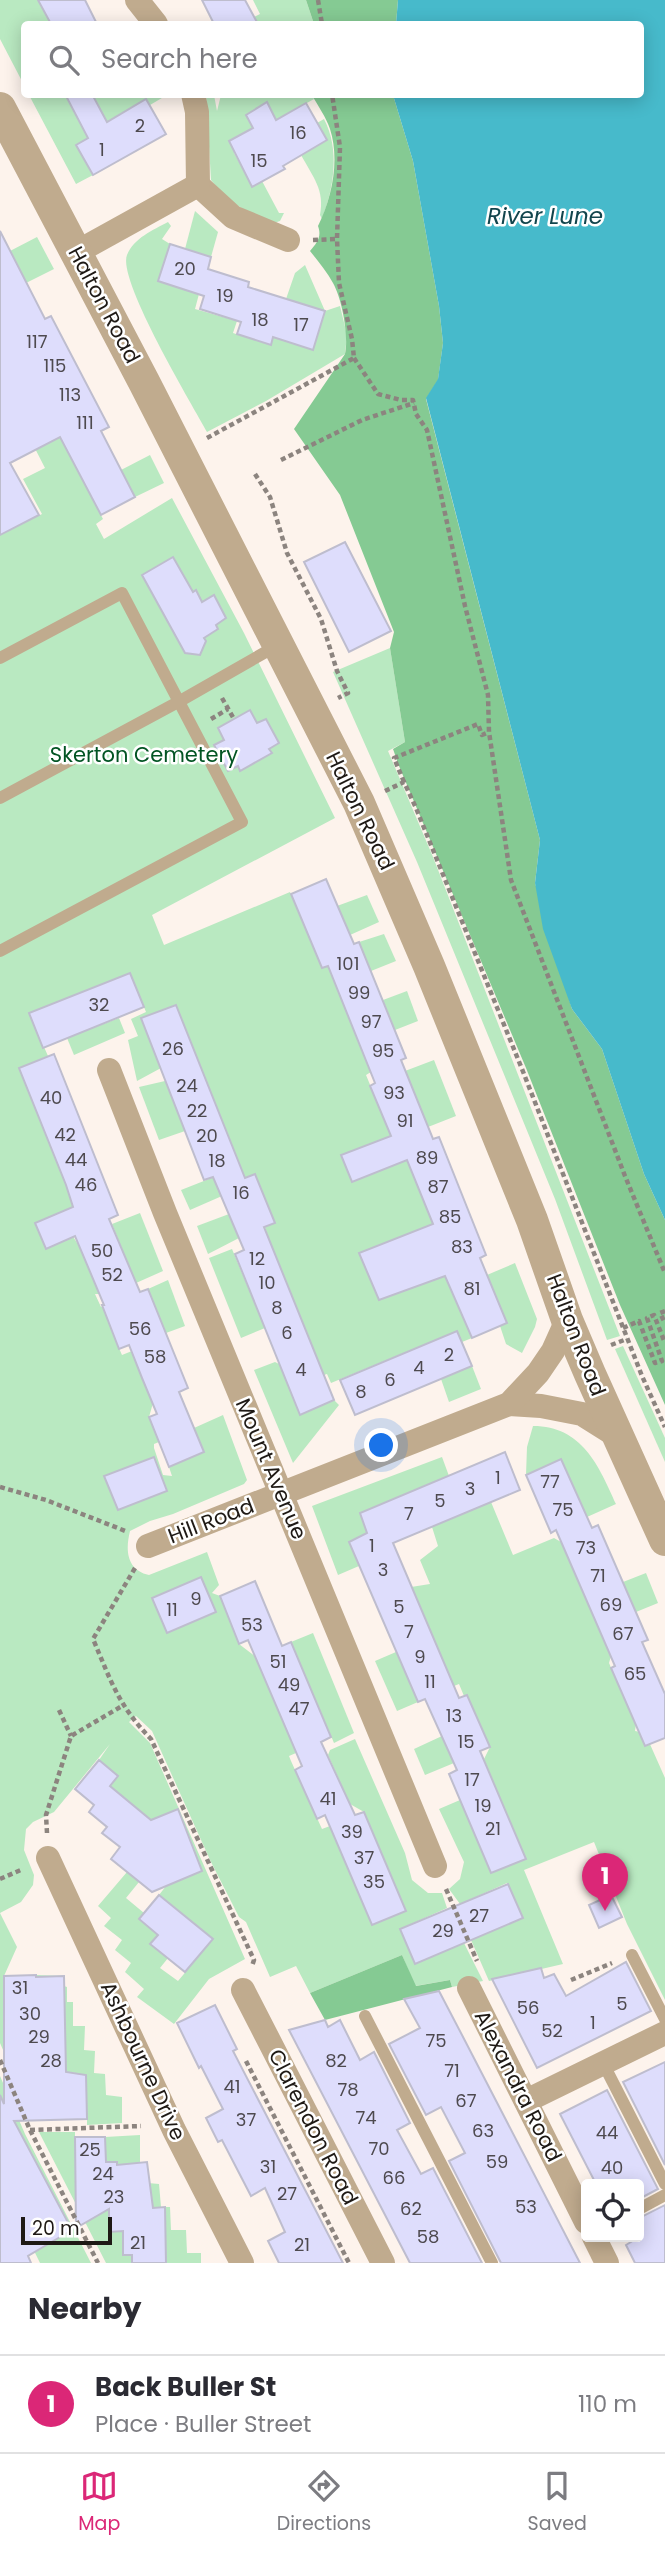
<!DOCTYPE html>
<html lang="en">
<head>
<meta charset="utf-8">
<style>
  body { margin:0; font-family:Poppins,sans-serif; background:#f2f2f3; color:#2b2b33 }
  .controls { position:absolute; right:21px; bottom:21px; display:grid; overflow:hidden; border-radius:7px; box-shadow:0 4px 18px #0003 }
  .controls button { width:63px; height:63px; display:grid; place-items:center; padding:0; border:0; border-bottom:2px solid #e1e1e2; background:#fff; color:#2b2b33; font:35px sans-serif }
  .scale { position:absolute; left:21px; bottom:18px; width:91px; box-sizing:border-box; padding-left:7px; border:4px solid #1e1915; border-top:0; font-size:19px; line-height:24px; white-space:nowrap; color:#1e1915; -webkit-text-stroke:5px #fff; paint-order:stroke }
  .you { position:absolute; left:382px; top:1446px; width:24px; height:24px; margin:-18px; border:5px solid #fff; border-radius:50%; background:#1a73e8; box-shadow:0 0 0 10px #1a73e833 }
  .badge { display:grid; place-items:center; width:46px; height:46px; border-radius:50%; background:#db2777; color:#fff; font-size:23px; font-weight:700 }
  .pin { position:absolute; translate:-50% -58px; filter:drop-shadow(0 2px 4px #0008) }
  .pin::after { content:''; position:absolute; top:37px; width:24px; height:21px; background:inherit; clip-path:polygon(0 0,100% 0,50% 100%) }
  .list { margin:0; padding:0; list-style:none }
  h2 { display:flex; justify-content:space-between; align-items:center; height:91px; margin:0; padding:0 28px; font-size:30px }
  h2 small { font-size:23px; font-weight:400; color:#7c7c81 }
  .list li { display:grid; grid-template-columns:46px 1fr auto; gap:21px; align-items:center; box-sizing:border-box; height:98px; padding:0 28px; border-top:2px solid #e1e1e2 }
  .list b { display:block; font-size:26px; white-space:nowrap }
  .list p { margin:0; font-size:23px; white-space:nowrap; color:#7c7c81 }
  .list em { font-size:23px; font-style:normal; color:#7c7c81 }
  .icon { flex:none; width:38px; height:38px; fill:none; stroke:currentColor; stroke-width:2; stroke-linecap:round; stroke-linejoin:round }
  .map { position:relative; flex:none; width:665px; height:2263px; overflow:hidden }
  .search { position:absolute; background:#fff; box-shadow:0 4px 18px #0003; left:21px; right:21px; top:21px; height:77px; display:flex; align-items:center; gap:18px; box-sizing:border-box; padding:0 24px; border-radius:7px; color:#7c7c81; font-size:26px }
  .sheet { height:189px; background:#fff }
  nav { display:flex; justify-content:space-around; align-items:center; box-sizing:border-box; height:98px; border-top:2px solid #e1e1e2; background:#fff; font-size:19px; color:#7c7c81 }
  nav a { display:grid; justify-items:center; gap:4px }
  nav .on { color:#db2777 }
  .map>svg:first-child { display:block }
  .green { fill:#b9e9c1 }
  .forest { fill:#85ca93 }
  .water { fill:#47bacb }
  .building { fill:#deddfc; stroke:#bebdce; stroke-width:2 }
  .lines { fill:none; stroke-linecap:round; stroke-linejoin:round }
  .path { stroke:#8c847f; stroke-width:4.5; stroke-dasharray:5 3.5; stroke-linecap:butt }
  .service { stroke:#c0ab8e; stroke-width:12 }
  .minor { stroke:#c0ab8e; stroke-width:24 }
  .tertiary { stroke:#c0ab8e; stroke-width:32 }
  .labels { text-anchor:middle; stroke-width:5; stroke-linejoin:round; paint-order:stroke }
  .number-label { font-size:18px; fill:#4e4a4f }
  .street-label { font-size:21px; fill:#1e1915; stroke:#fff }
  .park-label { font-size:21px; fill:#025423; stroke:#fff }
  .water-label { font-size:23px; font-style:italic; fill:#12454d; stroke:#fff }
</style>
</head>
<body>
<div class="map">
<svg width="665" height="2263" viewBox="0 0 665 2263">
  <rect width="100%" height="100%" fill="#fdf3ec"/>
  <!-- green -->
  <g class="green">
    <polygon points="0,0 38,0 51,24 24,24 24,85 0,39"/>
    <polygon points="253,0 306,0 314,24 258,24 256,22 250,24 240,24 260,14"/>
    <polygon points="29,95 167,95 150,105 146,99 110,120 113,125 77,145 93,175 76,184"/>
    <polygon points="206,95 214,95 217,111 221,95 312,95 314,99 266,126 234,153 252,186 262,181 279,213 284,213 280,221 274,223 254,216 226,198 211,180"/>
    <path d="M324 119C340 149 334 188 322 219L320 215C325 190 313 177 301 155L327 140 317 123Z"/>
    <polygon points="195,211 218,232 211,257 185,249"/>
    <path d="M168 222 171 226 162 239 170 244 159 281 199 294 195 309 237 321 233 333 270 345 273 338H277L313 350 325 311 286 299 295 273 305 265 325 311 340 306 347 335 345 354 266 401 207 432C192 404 117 280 127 255 134 238 153 230 168 222Z"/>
    <polygon points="37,237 54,269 26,283 10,251"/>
    <path d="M59 415 70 455 103 519 96 524 104 539 172 498 244 633 335 818 152 915 164 945 290 892 318 958 324 956 371 1072 366 1075 395 1145 404 1151 433 1224 444 1273 472 1338 462 1342 457 1331 331 1383 327 1374 324 1375 269 1239 265 1227 275 1223 255 1175 245 1178 176 1005 147 1016 161 1068 137 1081 128 1040 138 1036 131 1019 146 1012 130 973 29 1013 48 1056 19 1068 84 1229 72 1235 79 1246 100 1294H95L101 1307 112 1303 122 1325 111 1330 122 1355 132 1351 153 1403 149 1417 159 1442 154 1444V1448L163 1475 172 1476 169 1467 204 1452 194 1428 223 1415 247 1480 244 1484 173 1514 150 1521 130 1531C125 1551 127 1570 149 1575L207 1552 219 1585 212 1593 220 1596 239 1644 256 1657 296 1753 289 1756 291 1761 322 1829 330 1826 372 1925 406 1910 364 1812 350 1804 328 1755 330 1750 355 1739 405 1853 412 1880 428 1893H442L447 1908 400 1929 464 1943 483 1981 452 1987 450 1980 415 1986 402 1955 310 1993 296 1966 270 1977 246 1922 239 1917 211 1862 152 1731 136 1716 129 1722 150 1743 245 1959 209 1979 174 2024 137 1997 144 1989 125 1972 131 1963 115 1950 122 1940 104 1926 111 1918 98 1906 127 1872 139 1882 126 1898 144 1913 158 1935 151 1944 168 1958 160 1968 178 1981 199 1956 159 1895 166 1886 110 1786 118 1776 99 1760 110 1744 54 1812 33 1822 26 1829 24 1850 34 1875 33 1885 21 1902 0 1913 17 1947 4 1976V2001L53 2096V2120L34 2121 0 2043V535L42 514 23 479 45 468 26 431Z"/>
    <polygon points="150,455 164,483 135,497 121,470"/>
    <polygon points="390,648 405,742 388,751 433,857 620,1336 607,1340 555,1199 417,862 333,672"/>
    <polygon points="367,895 379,922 350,935 337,906"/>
    <polygon points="384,934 396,961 371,971 359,942"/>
    <polygon points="407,991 418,1021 395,1030 383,1000"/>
    <polygon points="119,1018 125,1033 74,1055 67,1038"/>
    <polygon points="434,1060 456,1116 428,1127 405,1071"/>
    <polygon points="165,1081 185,1131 159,1140 139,1087"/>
    <polygon points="214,1177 222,1196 190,1210 181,1190"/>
    <polygon points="140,1213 163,1271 136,1283 112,1224"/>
    <polygon points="229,1214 239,1238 208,1254 197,1226"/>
    <polygon points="232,1249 265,1328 241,1338 209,1258"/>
    <polygon points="515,1263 537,1319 535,1327 522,1353 506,1344 500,1326 506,1323 487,1275"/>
    <polygon points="168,1280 185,1326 166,1333 148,1289"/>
    <polygon points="623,1346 665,1438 665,1462 615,1349"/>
    <polygon points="275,1362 279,1364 300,1414 334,1400 339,1405 293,1463 254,1370"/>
    <polygon points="472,1366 481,1389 449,1402 441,1379"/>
    <path d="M533 1426C582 1426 599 1466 616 1504L587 1517 561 1459 526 1475 527 1447Z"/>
    <polygon points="442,1457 449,1476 385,1526 349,1542 359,1566 338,1575 312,1506"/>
    <polygon points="491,1502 513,1555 554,1538 561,1542 611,1656 609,1663 636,1724 635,1731 645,1733 665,1778 665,2000 627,1924 594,1842 524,1870 563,1964 489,1981 471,1940 523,1918 507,1883 460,1904 449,1889 460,1879 464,1862 439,1809 460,1800 491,1873 525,1858 484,1759 490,1747 467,1695 464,1696 459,1684 454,1686 411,1587 430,1584 420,1560 438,1546 432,1527"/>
    <polygon points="646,1573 658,1603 636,1612 623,1582"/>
    <polygon points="313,1633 354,1733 334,1743 291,1642"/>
    <polygon points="396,1652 418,1702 397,1711 375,1661"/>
    <polygon points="442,1736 454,1763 425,1775 414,1749"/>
    <polygon points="36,1975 64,1976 64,1986 67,1987 67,2002 73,2002 73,2026 85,2026 84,2050 95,2051 94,2073 105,2074 106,2095 122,2097 122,2123 87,2125 87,2096 77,2096 76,2073 66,2072 66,2049 55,2049 36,2001"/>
    <polygon points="0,2076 25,2134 91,2263 40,2263 0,2181"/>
    <polygon points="39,2132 75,2132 75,2163 109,2208 109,2232 123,2231 123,2254 132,2255 132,2263 106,2263"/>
    <polygon points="140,2135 140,2162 147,2162 148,2183 159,2184 161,2207 170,2207 171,2230 186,2230 187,2253 201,2253 201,2263 166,2263 166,2254 118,2186 117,2162 106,2162 105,2137"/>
  </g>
  <!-- forest -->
  <g class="forest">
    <polygon points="306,0 398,0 396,24 314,24"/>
    <path d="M312 95H393L413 161 439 306 443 343 438 380 426 399 540 840 535 883 572 1009 602 1049 644 1174 665 1220V1405L620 1305 526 1068 399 766 393 749 405 742 390 648 394 632 340 495 294 429 345 354C349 336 342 299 333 283 327 272 318 261 310 251 317 243 322 237 318 226 332 198 340 160 330 129 326 117 318 106 312 95Z"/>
    <polygon points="402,1955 416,1986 450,1980 452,1987 325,2020 310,1993"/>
  </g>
  <!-- water -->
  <polygon class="water" points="398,0 665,0 665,1220 644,1174 602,1049 572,1009 543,929 535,883 540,840 426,398 438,379 443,343 439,306 413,161 393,95 640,94 640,24 396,24"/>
  <!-- building -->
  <g class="building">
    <polygon points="38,0 85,0 97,24 51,24"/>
    <polygon points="202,0 245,0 258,24 214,24"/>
    <polygon points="65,94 92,94 107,122 146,99 166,134 93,175 76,145 88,138"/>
    <polygon points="267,102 276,120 306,103 327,140 283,166 285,169 252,187 229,141 253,128 246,115"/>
    <polygon points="0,231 45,319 51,316 109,427 101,431 135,497 101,515 60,437 10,463 39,515 0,535"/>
    <polygon points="170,244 211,257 208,269 249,282 248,287 325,311 313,350 273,337 271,345 237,334 241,322 200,309 204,296 158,281"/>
    <polygon points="345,542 391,631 349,652 304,562"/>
    <polygon points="173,557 193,592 196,590 202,602 214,595 226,618 216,625 218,629 204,638 206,641 200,655 185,653 142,575"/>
    <polygon points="250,710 257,723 266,719 279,743 269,749 272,753 240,771 238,766 228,771 214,745 224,740 218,728"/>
    <polygon points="326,879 354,944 359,942 406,1058 401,1060 433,1139 439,1137 486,1255 480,1258 507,1323 472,1338 445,1276 379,1300 359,1253 433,1224 407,1160 352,1182 341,1155 391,1136 370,1086 375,1083 328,966 322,968 291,894"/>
    <polygon points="130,973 144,1007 43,1048 29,1013"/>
    <polygon points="176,1005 245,1178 255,1174 275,1223 264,1227 334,1400 300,1415 235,1254 244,1250 213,1177 204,1180 141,1018"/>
    <polygon points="54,1054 118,1215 109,1219 140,1292 148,1289 188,1388 179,1392 204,1452 169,1467 149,1417 157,1414 142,1378 129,1345 119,1349 102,1305 104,1305 75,1236 46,1249 35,1223 73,1207 66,1185 19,1068"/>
    <polygon points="457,1331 472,1366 355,1415 340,1380"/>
    <polygon points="505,1452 520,1490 393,1543 459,1698 467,1695 490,1747 480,1751 526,1859 491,1873 449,1774 457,1770 425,1699 418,1702 349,1542 367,1533 360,1513"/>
    <polygon points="154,1457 167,1491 118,1510 104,1476"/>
    <polygon points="561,1459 592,1528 598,1525 648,1640 642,1642 665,1694 665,1738 645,1746 611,1668 615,1666 556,1530 551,1533 526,1475"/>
    <polygon points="201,1577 216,1612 167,1633 152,1598"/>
    <polygon points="255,1581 282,1646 291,1642 331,1737 321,1742 355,1815 364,1812 406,1911 372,1925 325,1815 317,1819 295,1770 302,1766 248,1640 239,1644 220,1596"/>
    <polygon points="99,1760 118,1776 110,1786 151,1820 178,1809 202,1871 152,1892 111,1859 120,1847 102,1833 107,1827 89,1812 94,1805 75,1789"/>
    <polygon points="508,1884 523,1918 415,1964 400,1929"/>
    <polygon points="159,1895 213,1939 185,1972 150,1944 158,1935 139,1919"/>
    <polygon points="611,1895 622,1917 599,1928 589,1905"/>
    <polygon points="626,1962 651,2011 537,2068 492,1979 541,1968 544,1978 554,1974 566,1996"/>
    <polygon points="36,1975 36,1977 64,1976 66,2072 86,2075 87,2119 14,2121 72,2230 28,2256 31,2263 0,2263 0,2095 4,2104 4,1976"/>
    <polygon points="439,1991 462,2035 580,2263 501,2263 449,2161 465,2153 441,2107 426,2115 389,2044 420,2028 404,1999"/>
    <polygon points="215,2005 237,2049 233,2051 343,2263 279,2263 268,2241 285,2232 265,2188 251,2196 222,2140 218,2142 206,2118 223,2109 201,2066 199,2068 177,2023"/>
    <polygon points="325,2020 328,2027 340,2020 360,2060 374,2052 410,2123 397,2130 421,2174 433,2168 482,2263 410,2263 289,2030"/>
    <polygon points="665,2062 665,2165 623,2082"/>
    <polygon points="607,2090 658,2189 639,2199 639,2184 596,2184 560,2114"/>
    <polygon points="75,2137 105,2137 106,2162 117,2162 117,2165 147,2162 153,2208 165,2207 166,2263 132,2263 132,2255 123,2255 123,2231 109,2232 109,2209 76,2228"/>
    <polygon points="665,2205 665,2263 635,2263 626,2245 639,2237 639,2218"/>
  </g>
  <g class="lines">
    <!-- path -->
    <g class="path">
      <polyline points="318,0 322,24"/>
      <polyline points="313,240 337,239"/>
      <polyline points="354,358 378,394 401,400 413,400 416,414 427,430 465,606 488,695 489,732 511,880 625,1176 665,1273"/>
      <polyline points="207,438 354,358 352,339 339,283 337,239 340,147 332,94"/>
      <polyline points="281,460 362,420 414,403"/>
      <polyline points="255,474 270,497 287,553 321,619 337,671 348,693 338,698"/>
      <polyline points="222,698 234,719"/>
      <polyline points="211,719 228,709"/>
      <polyline points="404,782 394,758 478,724 482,735 489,732"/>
      <polyline points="385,791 404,782 416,808 522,1069 642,1376 665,1427"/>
      <polyline points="665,1311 660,1313 665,1323"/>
      <polyline points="623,1328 639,1321 655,1363 662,1361 647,1318 654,1315 665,1343"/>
      <polyline points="611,1345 627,1339"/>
      <polyline points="0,1487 46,1500 128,1532"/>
      <path d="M135 1568 93 1639C111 1681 118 1705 151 1739L254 1960 252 1966"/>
      <polyline points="59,1710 71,1736"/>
      <polyline points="47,1833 46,1815 71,1736 122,1706"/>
      <polyline points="0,1879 23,1869"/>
      <polyline points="446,1889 477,1961"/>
      <polyline points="571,1980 612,1963"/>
      <polyline points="0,2060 30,2130 98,2263"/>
      <polyline points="246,2061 349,2263"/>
      <polyline points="30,2130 141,2126"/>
    </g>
    <!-- service -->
    <g class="service">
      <polyline points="0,658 122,593 242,822 0,951"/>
      <polyline points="0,798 180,701 278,645"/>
      <polyline points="632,1955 665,2019"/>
      <polyline points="365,2016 492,2263"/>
      <polyline points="603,2063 665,2184"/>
      <polyline points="639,2209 665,2195"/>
    </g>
    <!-- minor -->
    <g class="minor">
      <polyline points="137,0 156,24"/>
      <polyline points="198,185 233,217 288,240"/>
      <polyline points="77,252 198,185 197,112 193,94"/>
      <polyline points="109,1070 165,1213 435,1866"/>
      <polyline points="509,1404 541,1406 582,1414 617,1436"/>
      <polyline points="148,1546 509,1404 538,1373 553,1351 567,1320"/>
      <polyline points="48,1858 174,2130 242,2263"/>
      <polyline points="469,1988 586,2222"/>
      <polyline points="243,1990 383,2263"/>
      <polyline points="526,2101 665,2033"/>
      <polyline points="594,2237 607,2263"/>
    </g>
    <!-- tertiary -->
    <polyline class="tertiary" points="0,108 144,382 359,803 429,966 532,1220 567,1320 590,1374 665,1540"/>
  </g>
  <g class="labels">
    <!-- number labels -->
    <g class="number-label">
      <text x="140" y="132">2</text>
      <text x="298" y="139">16</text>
      <text x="102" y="156">1</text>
      <text x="259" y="167">15</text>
      <text x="185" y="275">20</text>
      <text x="225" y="302">19</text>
      <text x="260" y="326">18</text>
      <text x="301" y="331">17</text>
      <text x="37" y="348">117</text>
      <text x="55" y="372">115</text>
      <text x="70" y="401">113</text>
      <text x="85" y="429">111</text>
      <text x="348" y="970">101</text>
      <text x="359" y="999">99</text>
      <text x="99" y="1011">32</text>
      <text x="371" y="1028">97</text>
      <text x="173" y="1055">26</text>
      <text x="383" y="1057">95</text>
      <text x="187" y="1092">24</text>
      <text x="394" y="1099">93</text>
      <text x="51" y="1104">40</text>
      <text x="197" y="1117">22</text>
      <text x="405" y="1127">91</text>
      <text x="65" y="1141">42</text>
      <text x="207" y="1142">20</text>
      <text x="427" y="1164">89</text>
      <text x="76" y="1166">44</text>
      <text x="217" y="1167">18</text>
      <text x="86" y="1191">46</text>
      <text x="438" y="1193">87</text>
      <text x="241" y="1199">16</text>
      <text x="450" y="1223">85</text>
      <text x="462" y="1253">83</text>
      <text x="102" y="1257">50</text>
      <text x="257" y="1265">12</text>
      <text x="112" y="1281">52</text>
      <text x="267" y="1289">10</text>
      <text x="472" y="1295">81</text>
      <text x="277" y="1314">8</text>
      <text x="140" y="1335">56</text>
      <text x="287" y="1339">6</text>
      <text x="449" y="1361">2</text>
      <text x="155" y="1363">58</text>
      <text x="419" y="1374">4</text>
      <text x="301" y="1376">4</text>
      <text x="390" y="1386">6</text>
      <text x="361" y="1398">8</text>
      <text x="498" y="1484">1</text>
      <text x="550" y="1488">77</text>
      <text x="470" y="1495">3</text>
      <text x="440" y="1507">5</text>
      <text x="563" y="1516">75</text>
      <text x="409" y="1520">7</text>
      <text x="372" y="1552">1</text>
      <text x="586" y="1554">73</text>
      <text x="383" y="1576">3</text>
      <text x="598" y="1582">71</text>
      <text x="196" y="1605">9</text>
      <text x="611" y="1611">69</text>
      <text x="399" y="1613">5</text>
      <text x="172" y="1616">11</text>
      <text x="252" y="1631">53</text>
      <text x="409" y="1638">7</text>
      <text x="623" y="1640">67</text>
      <text x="420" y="1663">9</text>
      <text x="278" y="1668">51</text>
      <text x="635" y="1680">65</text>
      <text x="430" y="1688">11</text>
      <text x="289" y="1691">49</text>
      <text x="299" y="1715">47</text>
      <text x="454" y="1722">13</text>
      <text x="466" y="1748">15</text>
      <text x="472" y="1786">17</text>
      <text x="328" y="1805">41</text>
      <text x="483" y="1812">19</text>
      <text x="493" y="1835">21</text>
      <text x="352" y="1838">39</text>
      <text x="364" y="1864">37</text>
      <text x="374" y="1888">35</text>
      <text x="479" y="1922">27</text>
      <text x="443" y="1937">29</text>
      <text x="20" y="1994">31</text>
      <text x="622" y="2010">5</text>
      <text x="528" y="2014">56</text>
      <text x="30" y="2020">30</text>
      <text x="593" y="2029">1</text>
      <text x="552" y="2037">52</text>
      <text x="39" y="2043">29</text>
      <text x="436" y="2047">75</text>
      <text x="51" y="2067">28</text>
      <text x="336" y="2067">82</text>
      <text x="452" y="2077">71</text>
      <text x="232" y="2093">41</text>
      <text x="348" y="2096">78</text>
      <text x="466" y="2107">67</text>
      <text x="366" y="2124">74</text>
      <text x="246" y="2126">37</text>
      <text x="483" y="2137">63</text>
      <text x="607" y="2139">44</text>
      <text x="379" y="2155">70</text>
      <text x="90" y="2156">25</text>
      <text x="497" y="2168">59</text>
      <text x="268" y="2173">31</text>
      <text x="612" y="2174">40</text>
      <text x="103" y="2180">24</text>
      <text x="394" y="2184">66</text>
      <text x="287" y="2200">27</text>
      <text x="114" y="2203">23</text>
      <text x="526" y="2213">53</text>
      <text x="411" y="2215">62</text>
      <text x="428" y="2243">58</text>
      <text x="138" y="2249">21</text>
      <text x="302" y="2251">21</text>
    </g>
    <!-- street labels -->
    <g class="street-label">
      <text transform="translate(104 305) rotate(62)" y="7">Halton Road</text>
      <text transform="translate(360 811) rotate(64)" y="7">Halton Road</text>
      <text transform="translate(576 1335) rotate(69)" y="7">Halton Road</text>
      <text transform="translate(271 1469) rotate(67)" y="7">Mount Avenue</text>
      <text transform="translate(211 1521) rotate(-21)" y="7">Hill Road</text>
      <text transform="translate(143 2061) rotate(65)" y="7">Ashbourne Drive</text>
      <text transform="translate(518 2086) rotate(63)" y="7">Alexandra Road</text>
      <text transform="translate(313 2127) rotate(63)" y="7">Clarendon Road</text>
    </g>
    <!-- park labels -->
    <g class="park-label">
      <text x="144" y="762">Skerton Cemetery</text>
    </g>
    <!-- water labels -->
    <g class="water-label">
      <text x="545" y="224">River Lune</text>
    </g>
  </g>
</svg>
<div class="controls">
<button><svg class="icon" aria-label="locate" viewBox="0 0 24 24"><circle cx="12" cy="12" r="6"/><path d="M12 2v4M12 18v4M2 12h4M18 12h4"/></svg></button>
</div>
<div class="scale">20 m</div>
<div class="you"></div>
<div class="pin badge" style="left:605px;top:1911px">1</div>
<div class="search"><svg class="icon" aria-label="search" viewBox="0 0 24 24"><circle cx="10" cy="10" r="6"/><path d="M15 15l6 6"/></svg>Search here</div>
</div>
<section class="sheet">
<h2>Nearby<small></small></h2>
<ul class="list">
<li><span class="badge">1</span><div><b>Back Buller St</b><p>Place · Buller Street</p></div><em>110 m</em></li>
</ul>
</section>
<nav>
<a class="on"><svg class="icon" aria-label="map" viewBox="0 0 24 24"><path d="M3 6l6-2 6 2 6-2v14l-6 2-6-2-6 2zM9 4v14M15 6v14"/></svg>Map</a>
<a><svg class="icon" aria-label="directions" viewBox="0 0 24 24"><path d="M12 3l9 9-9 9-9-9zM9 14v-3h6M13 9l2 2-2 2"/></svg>Directions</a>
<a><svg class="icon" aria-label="saved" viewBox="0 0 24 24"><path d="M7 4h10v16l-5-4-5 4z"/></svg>Saved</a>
</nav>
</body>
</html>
